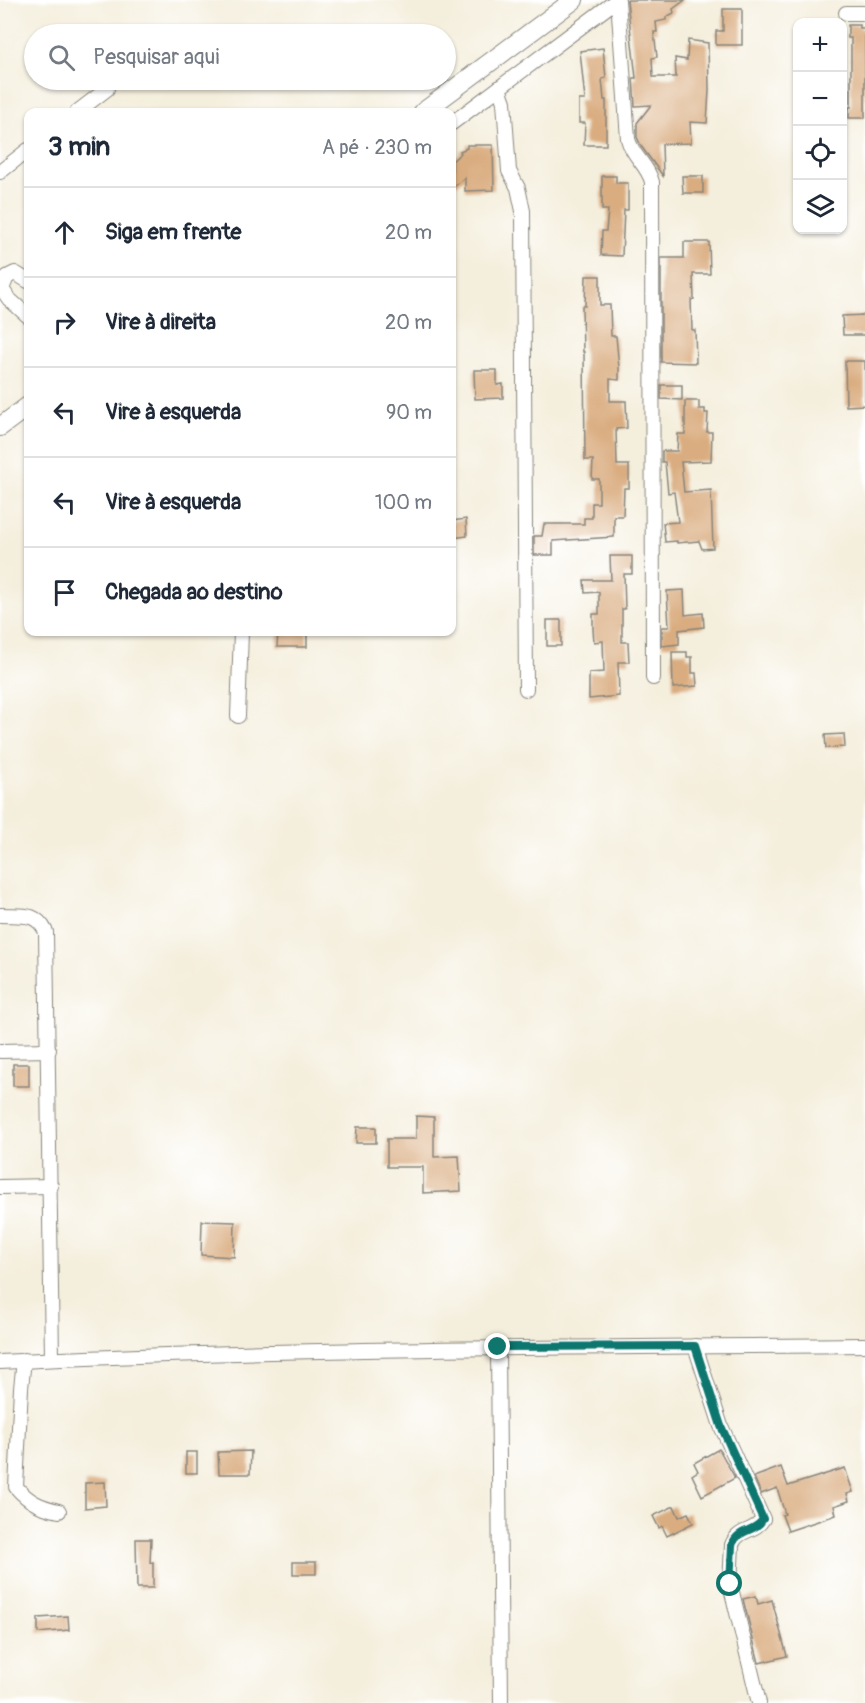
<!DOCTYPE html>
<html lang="pt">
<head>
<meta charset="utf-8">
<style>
  body { margin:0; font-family:Pangolin,sans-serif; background:#f6f6f7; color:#1f2937 }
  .controls { position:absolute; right:18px; top:18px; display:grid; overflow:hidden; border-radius:12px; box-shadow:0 2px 4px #0004 }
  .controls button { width:54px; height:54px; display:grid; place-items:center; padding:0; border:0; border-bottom:2px solid #e0e1e3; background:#fff; color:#1f2937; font:30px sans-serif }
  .stop { position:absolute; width:18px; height:18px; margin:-14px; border:4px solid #0f766e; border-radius:50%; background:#fff }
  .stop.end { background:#0f766e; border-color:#fff; box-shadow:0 2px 6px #0008 }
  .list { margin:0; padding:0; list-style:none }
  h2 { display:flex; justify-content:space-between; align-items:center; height:78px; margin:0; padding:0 24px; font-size:26px }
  h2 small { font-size:20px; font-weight:400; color:#747a83 }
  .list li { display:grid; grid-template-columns:39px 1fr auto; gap:18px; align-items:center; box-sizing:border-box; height:90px; padding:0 24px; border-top:2px solid #e0e1e3 }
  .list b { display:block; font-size:22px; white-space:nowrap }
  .list em { font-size:20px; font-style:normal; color:#747a83 }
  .icon { flex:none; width:33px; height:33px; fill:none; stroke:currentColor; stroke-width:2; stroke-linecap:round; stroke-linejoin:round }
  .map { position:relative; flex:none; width:865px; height:1703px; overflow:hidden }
  .search { position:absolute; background:#fff; box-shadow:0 2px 4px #0004; left:24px; top:24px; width:432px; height:66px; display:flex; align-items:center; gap:15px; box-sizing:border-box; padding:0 21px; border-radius:33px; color:#747a83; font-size:22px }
  .panel { position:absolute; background:#fff; box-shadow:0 2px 4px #0004; left:24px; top:108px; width:432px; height:528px; border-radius:12px }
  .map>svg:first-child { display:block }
  .building { fill:#daad81 }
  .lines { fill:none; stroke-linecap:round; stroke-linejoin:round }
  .minor-casing { stroke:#88857c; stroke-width:16 }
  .major-casing { stroke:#88857c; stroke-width:20 }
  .minor { stroke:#fff; stroke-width:14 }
  .major { stroke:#fff; stroke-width:18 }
  .route { stroke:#0f766e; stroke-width:8 }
</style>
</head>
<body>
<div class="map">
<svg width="865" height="1703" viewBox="0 0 865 1703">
  <rect width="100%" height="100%" fill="#fff"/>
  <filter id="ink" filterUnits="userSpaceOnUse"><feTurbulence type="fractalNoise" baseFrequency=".0167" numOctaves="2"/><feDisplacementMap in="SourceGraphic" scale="12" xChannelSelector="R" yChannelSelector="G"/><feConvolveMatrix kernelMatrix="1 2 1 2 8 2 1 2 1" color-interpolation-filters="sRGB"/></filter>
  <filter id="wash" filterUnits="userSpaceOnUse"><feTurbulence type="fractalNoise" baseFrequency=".008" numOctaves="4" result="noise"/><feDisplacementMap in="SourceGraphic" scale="24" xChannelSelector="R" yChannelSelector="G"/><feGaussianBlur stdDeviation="1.35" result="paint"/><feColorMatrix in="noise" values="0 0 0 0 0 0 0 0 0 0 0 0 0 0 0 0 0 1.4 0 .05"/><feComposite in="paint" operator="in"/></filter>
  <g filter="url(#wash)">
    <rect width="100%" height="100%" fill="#f4eedc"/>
    <g id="blocks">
      <!-- building -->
      <g class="building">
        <polygon points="627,0 685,0 673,9 674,13 666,17 666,20 656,22 657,32 654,32 657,57 652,58 653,77 676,77 675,58 687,60 688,40 708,43 709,90 707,123 690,122 691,143 662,144 663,176 641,146 637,137 637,123 651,105 635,106 633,78 636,78"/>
        <polygon points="723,9 742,9 742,45 716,45 716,31 723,31"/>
        <polygon points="848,25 860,25 860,28 864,28 865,31 865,118 849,118 849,107 851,107 851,38 848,38"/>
        <polygon points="603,48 606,78 602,79 604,100 606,100 606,145 584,145 585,123 579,123 579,100 585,100 580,51"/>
        <polygon points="467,145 493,145 494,190 465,191 465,178 452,188 452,161 461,153 460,151 467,148"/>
        <polygon points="602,176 616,176 616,183 628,183 628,210 624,210 622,256 601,255 602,231 606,231 608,210 602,210"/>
        <polygon points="682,176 703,176 703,193 683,193"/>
        <polygon points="684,242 709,242 710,274 693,274 694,299 691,300 692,330 695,330 696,363 661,362 661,258 684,258"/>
        <polygon points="586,276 600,276 600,305 610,305 611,336 616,336 619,368 619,380 610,379 610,401 626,401 627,428 616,429 617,465 629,465 629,488 624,488 623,516 614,516 614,537 553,541 553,555 534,555 534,536 542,536 544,524 584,524 584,518 592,518 592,503 599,503 599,479 592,479 593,460 585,460 584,352 583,352 582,306 585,306"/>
        <polygon points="865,315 865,335 843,335 842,316"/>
        <polygon points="845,361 865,361 865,405 846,406"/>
        <polygon points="474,370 497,370 497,385 503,384 503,398 475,399"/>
        <polygon points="661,385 682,385 682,400 661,399"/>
        <polygon points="685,401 699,401 699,409 705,409 705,413 708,413 707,432 712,432 711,461 681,462 684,492 711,490 713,548 702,549 699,541 677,543 677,541 665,542 663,523 678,522 674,492 668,493 665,462 662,462 662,451 677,451 678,434 685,434"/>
        <polygon points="466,519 467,536 452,538 452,521"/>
        <polygon points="610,556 632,556 632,574 624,574 625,609 622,609 622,642 628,642 629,662 618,662 619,696 589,699 589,673 604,672 603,641 594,642 593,629 593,614 599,614 599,592 585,593 584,580 611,580"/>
        <polygon points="684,590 685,615 703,613 704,627 679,630 679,644 662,646 662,627 669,627 667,591"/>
        <rect x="547" y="620" width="14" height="26"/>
        <polygon points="278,632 307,632 307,647 277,647"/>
        <polygon points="672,652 687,652 687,657 692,657 692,673 696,673 697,686 673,688"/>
        <polygon points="844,734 845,747 826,748 825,735"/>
        <rect x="13" y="1064" width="16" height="22"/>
        <polygon points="416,1116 434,1117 434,1157 459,1156 461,1191 423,1193 423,1167 387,1167 387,1139 416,1139"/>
        <polygon points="357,1127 376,1127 376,1143 356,1143"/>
        <polygon points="202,1221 235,1222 234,1257 201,1255"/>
        <polygon points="719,1449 735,1478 702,1496 692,1475 698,1471 694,1463"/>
        <polygon points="251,1451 250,1474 219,1474 218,1452"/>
        <rect x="186" y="1452" width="11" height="21"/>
        <polygon points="781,1467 788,1486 845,1468 853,1492 847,1494 849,1501 834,1506 836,1515 788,1531 782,1515 785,1514 777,1488 761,1494 754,1477"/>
        <polygon points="105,1482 106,1506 85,1508 85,1483"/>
        <polygon points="674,1506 679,1517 688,1513 693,1523 667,1536 662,1526 659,1528 653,1516"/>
        <polygon points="136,1539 151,1539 150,1563 153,1562 153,1588 137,1588"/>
        <rect x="293" y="1562" width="23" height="12"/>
        <polygon points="756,1596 758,1604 772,1600 787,1656 759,1663 743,1599"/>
        <polygon points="68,1616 69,1630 38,1633 38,1618"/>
      </g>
    </g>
  </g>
  <g filter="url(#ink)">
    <use href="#blocks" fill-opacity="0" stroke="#88857c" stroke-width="1.5"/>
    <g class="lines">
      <defs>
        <g id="minor">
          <path d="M618 0 628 139C632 156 648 165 652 182L653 678"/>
          <polyline points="846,13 865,13"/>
          <polyline points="499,88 504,102 509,171 518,188 523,211 526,689"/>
          <polyline points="77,112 107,89"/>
          <polyline points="452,123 617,0"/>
          <polyline points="0,172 28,150"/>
          <polyline points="28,281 15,273 7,277 2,289 9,299 28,316"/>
          <polyline points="238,716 241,632"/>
          <path d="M0 915C21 916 36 911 46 932L52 1359"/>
          <polyline points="0,1051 49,1050"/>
          <polyline points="0,1187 51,1186"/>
          <path d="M695 1346 721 1426 763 1519C755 1533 738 1528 732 1545L730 1584 759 1703"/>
          <polyline points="498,1347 501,1703"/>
          <path d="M24 1360 21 1388 16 1487C29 1502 40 1507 59 1511"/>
          <path d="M0 1362C288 1347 577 1348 865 1345"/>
        </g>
        <g id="major">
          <polyline points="423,112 574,0"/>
          <polyline points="0,427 28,406"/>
        </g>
      </defs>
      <!-- minor casing -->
      <use href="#minor" class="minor-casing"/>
      <!-- major casing -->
      <use href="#major" class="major-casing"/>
      <!-- minor -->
      <use href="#minor" class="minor"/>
      <!-- major -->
      <use href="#major" class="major"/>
    </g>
  </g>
  <g class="lines" filter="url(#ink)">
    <!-- route -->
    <path class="route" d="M498 1347 695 1346 721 1426 763 1519C755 1533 738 1528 732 1545L730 1584"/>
  </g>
</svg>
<div class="controls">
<button>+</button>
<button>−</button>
<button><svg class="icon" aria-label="locate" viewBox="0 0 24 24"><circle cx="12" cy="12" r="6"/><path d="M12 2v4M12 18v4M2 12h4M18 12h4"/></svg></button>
<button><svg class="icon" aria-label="layers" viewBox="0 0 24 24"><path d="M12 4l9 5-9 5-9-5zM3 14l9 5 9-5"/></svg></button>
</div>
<div class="stop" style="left:730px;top:1584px"></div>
<div class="stop end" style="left:498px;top:1347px"></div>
<div class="search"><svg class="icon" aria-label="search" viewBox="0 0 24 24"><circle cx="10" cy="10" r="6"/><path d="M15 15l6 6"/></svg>Pesquisar aqui</div>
<section class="panel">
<h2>3 min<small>A pé · 230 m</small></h2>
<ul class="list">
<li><svg class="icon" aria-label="ahead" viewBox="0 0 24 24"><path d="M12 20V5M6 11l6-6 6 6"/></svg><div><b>Siga em frente</b></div><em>20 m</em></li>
<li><svg class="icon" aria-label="right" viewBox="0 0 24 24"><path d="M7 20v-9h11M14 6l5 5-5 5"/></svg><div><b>Vire à direita</b></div><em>20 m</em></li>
<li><svg class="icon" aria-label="left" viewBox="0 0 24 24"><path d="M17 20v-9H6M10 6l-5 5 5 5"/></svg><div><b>Vire à esquerda</b></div><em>90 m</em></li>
<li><svg class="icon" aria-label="left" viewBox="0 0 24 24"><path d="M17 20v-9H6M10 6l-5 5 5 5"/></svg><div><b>Vire à esquerda</b></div><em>100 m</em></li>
<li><svg class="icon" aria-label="arrive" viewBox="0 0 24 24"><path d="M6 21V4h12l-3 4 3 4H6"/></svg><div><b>Chegada ao destino</b></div></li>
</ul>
</section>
</div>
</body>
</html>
